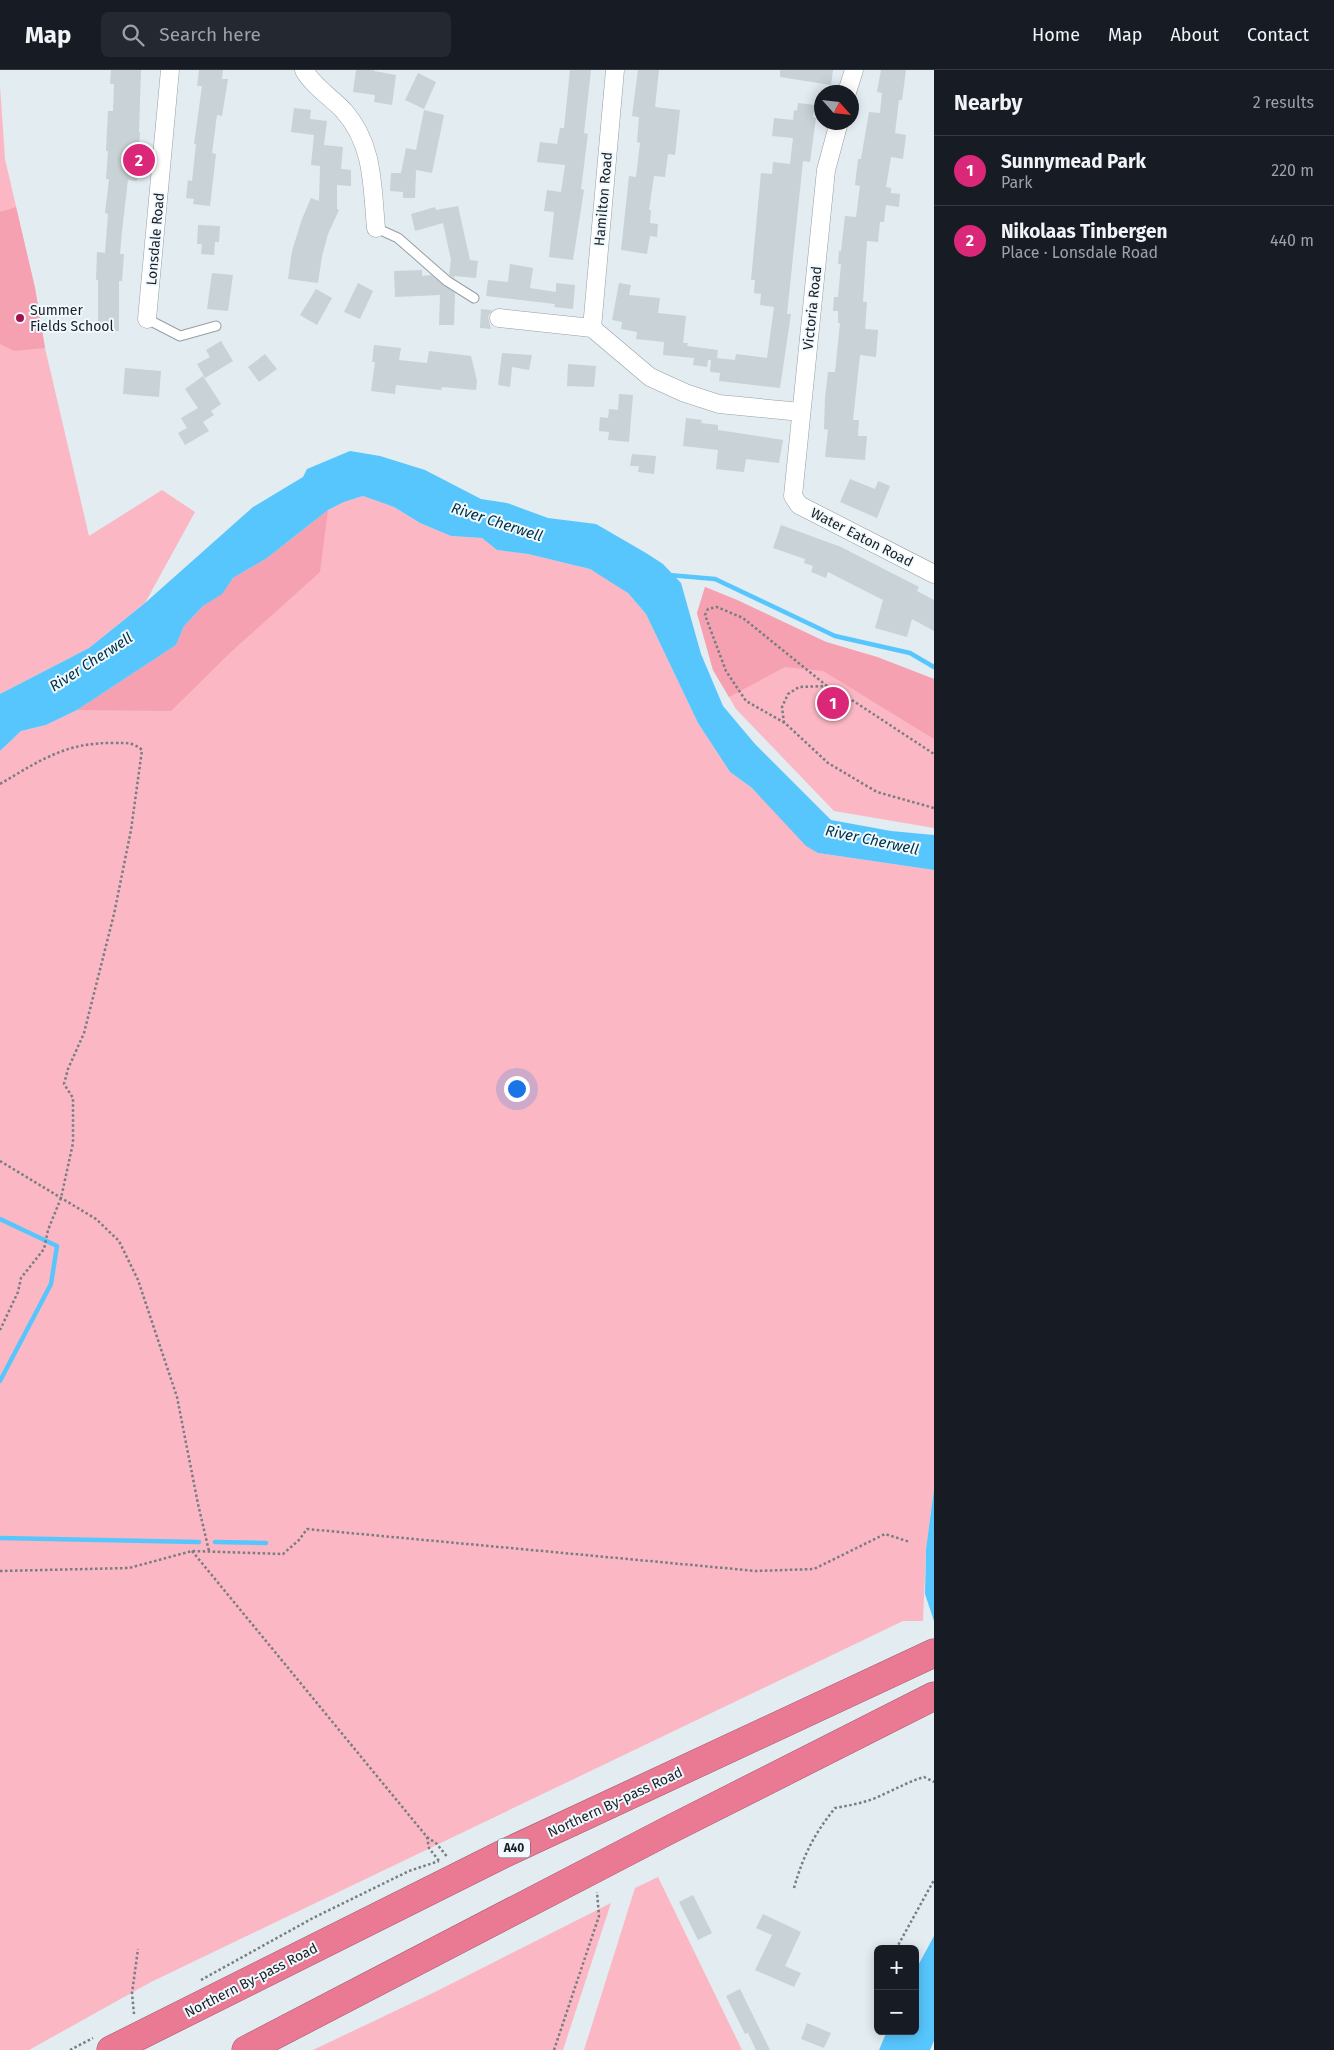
<!DOCTYPE html>
<html lang="en">
<head>
<meta charset="utf-8">
<style>
  body { margin:0; font-family:"Fira Sans",sans-serif; background:#242831; color:#f1f3f6 }
  .controls { position:absolute; right:15px; bottom:15px; display:grid; overflow:hidden; border-radius:8px; box-shadow:0 2px 12px #0003 }
  .controls button { width:45px; height:45px; display:grid; place-items:center; padding:0; border:0; border-bottom:1px solid #363941; background:#171b24; color:#f1f3f6; font:25px sans-serif }
  .compass { position:absolute; left:814px; top:15px; width:45px; height:45px; border-radius:50%; background:#171b24; box-shadow:0 2px 12px #0003; rotate:117deg }
  .you { position:absolute; left:516px; top:1018px; width:18px; height:18px; margin:-12px; border:4px solid #fff; border-radius:50%; background:#1a73e8; box-shadow:0 0 0 8px #1a73e833 }
  .badge { display:grid; place-items:center; width:32px; height:32px; border-radius:50%; background:#db2777; color:#fff; font-size:16px; font-weight:700 }
  .pin { position:absolute; translate:-50% -50%; border:2px solid #fff; box-shadow:0 1px 5px #0006 }
  .list { margin:0; padding:0; list-style:none }
  h2 { display:flex; justify-content:space-between; align-items:center; height:65px; margin:0; padding:0 20px; font-size:21px }
  h2 small { font-size:16px; font-weight:400; color:#9ea1a6 }
  .list li { display:grid; grid-template-columns:32px 1fr auto; gap:15px; align-items:center; box-sizing:border-box; height:70px; padding:0 20px; border-top:1px solid #363941 }
  .list b { display:block; font-size:19px; white-space:nowrap }
  .list p { margin:0; font-size:16px; white-space:nowrap; color:#9ea1a6 }
  .list em { font-size:16px; font-style:normal; color:#9ea1a6 }
  .icon { flex:none; width:28px; height:28px; fill:none; stroke:currentColor; stroke-width:2; stroke-linecap:round; stroke-linejoin:round }
  .map { position:relative; flex:none; width:934px; height:1980px; overflow:hidden }
  header { display:flex; align-items:center; gap:30px; box-sizing:border-box; height:70px; padding:0 25px; background:#171b24; border-bottom:1px solid #363941 }
  header strong { font-size:24px }
  nav { display:flex; gap:28px; margin-inline-start:auto; font-size:18px }
  .search { width:350px; height:45px; background:#242831; display:flex; align-items:center; gap:12px; box-sizing:border-box; padding:0 18px; border-radius:8px; color:#9ea1a6; font-size:19px }
  main { display:flex }
  aside { flex:1; background:#171b24 }
  .map>svg:first-child { display:block }
  .green { fill:#fbb7c4 }
  .forest { fill:#f5a1b2 }
  .water { fill:#57c6fd }
  .lines { fill:none; stroke-linecap:round; stroke-linejoin:round }
  .stream { stroke:#57c6fd; stroke-width:4.5 }
  .building { fill:#c8d2d7 }
  .lane-casing { stroke:#969fa4; stroke-width:11 }
  .street-casing { stroke:#969fa4; stroke-width:19 }
  .highway-casing { stroke:#a25a6c; stroke-width:29 }
  .path { stroke:#777d80; stroke-width:2.5; stroke-dasharray:2.5 2.5; stroke-linecap:butt }
  .lane { stroke:#fff; stroke-width:9 }
  .street { stroke:#fff; stroke-width:18 }
  .highway { stroke:#ea7994; stroke-width:28 }
  .poi-dot { fill:#a5104b; stroke:#eff9ff; stroke-width:2 }
  .labels { text-anchor:middle; stroke-width:4; stroke-linejoin:round; paint-order:stroke }
  .shield { fill:#eff9ff; stroke:#5b6064; stroke-width:1 }
  .shield-label { font-size:12px; font-weight:bold; fill:#1c1f21 }
  .street-label { font-size:14px; fill:#1c1f21; stroke:#eff9ff }
  .poi-label { font-size:14px; fill:#1c1f21; stroke:#eff9ff; text-anchor:start }
  .water-label { font-size:15px; font-style:italic; fill:#003146; stroke:#eff9ff }
</style>
</head>
<body>
<header>
<strong>Map</strong>
<div class="search"><svg class="icon" aria-label="search" viewBox="0 0 24 24"><circle cx="10" cy="10" r="6"/><path d="M15 15l6 6"/></svg>Search here</div>
<nav><a>Home</a><a>Map</a><a>About</a><a>Contact</a></nav>
</header>
<main>
<div class="map">
<svg width="934" height="1980" viewBox="0 0 934 1980">
  <rect width="100%" height="100%" fill="#e2ecf1"/>
  <!-- green -->
  <g class="green">
    <polygon points="0,16 5,89 35,218 45,278 89,466 162,420 195,442 145,533 89,578 0,624"/>
    <polygon points="363,426 394,437 420,453 451,466 482,468 497,480 528,484 590,499 607,509 628,523 646,544 698,653 730,702 752,718 818,783 934,800 934,1419 926,1479 923,1551 903,1551 151,1912 29,1980 0,1980 0,681 21,661 46,655 77,640 176,575 184,556 203,536 221,524 233,508 267,488 328,440 344,432"/>
    <polygon points="705,517 737,530 826,572 877,587 934,609 934,758 834,741 736,639 713,600 697,543"/>
    <polygon points="658,1807 742,1980 584,1980 635,1818"/>
    <polygon points="611,1833 563,1980 313,1980 437,1921"/>
  </g>
  <!-- forest -->
  <g class="forest">
    <polygon points="16,137 35,218 45,278 14,281 0,274 0,142"/>
    <polygon points="328,440 320,502 233,580 171,641 77,640 176,575 184,556 203,536 221,524 233,508 267,488"/>
    <polygon points="705,517 737,530 826,572 877,587 934,609 934,669 823,601 785,597 729,627 713,600 697,543"/>
  </g>
  <!-- water -->
  <g class="water">
    <polygon points="350,381 380,386 425,400 481,429 507,433 548,448 596,454 646,483 663,494 681,513 701,584 723,636 755,674 831,750 891,761 934,765 934,800 818,783 806,776 752,718 730,702 698,653 646,544 628,523 590,499 528,484 497,480 482,468 451,466 420,453 394,437 363,426 344,432 328,440 267,488 233,508 222,524 203,536 184,556 176,575 77,640 46,655 21,661 0,681 0,624 89,578 145,533 253,437 303,407 307,399"/>
    <polygon points="934,1419 934,1551 925,1524 926,1479"/>
    <polygon points="934,1866 934,1971 930,1980 879,1980 887,1961 915,1961 915,1901"/>
  </g>
  <g class="lines">
    <!-- stream -->
    <g class="stream">
      <polyline points="669,505 715,509 835,566 910,583 934,597"/>
      <polyline points="0,1149 57,1176 51,1214 0,1311"/>
      <polyline points="0,1468 199,1472"/>
      <polyline points="215,1472 266,1473"/>
    </g>
  </g>
  <!-- building -->
  <g class="building">
    <polygon points="111,0 141,0 139,62 140,62 137,111 128,110 122,161 120,184 124,184 122,211 119,211 119,261 98,261 98,210 96,210 97,182 105,183 108,144 105,143 109,109 106,109 108,81 106,81 108,41 113,41 114,14 110,14"/>
    <polygon points="199,0 223,0 222,9 228,9 222,46 217,45 212,83 216,84 210,136 193,134 194,129 186,128 188,110 192,111 196,74 194,74 202,16 197,16"/>
    <polygon points="356,0 374,0 374,1 396,5 392,35 374,32 375,25 353,22"/>
    <polygon points="570,0 591,0 584,63 588,64 581,119 584,120 573,190 549,187 554,142 544,141 547,120 561,122 565,95 537,92 540,72 557,74 560,58 564,58"/>
    <polygon points="638,0 659,0 655,37 680,40 675,85 668,84 665,107 654,106 649,140 651,140 650,153 658,154 657,167 650,166 647,184 621,180 629,106 636,107 640,73 637,72 639,47 632,46"/>
    <polygon points="780,0 833,0 831,15 780,7"/>
    <polygon points="881,0 906,0 902,30 899,30 895,63 906,65 903,89 891,87 886,117 891,118 891,123 900,124 899,137 886,135 884,152 880,152 878,172 867,171 863,232 867,232 865,259 878,260 876,287 860,285 853,350 859,350 858,366 867,366 865,390 825,387 828,360 824,359 825,328 828,302 835,302 840,253 838,253 838,241 833,241 834,227 838,227 841,194 838,194 839,181 841,181 845,146 856,147 860,116 855,115 858,89 861,89 869,42 880,43 882,23 877,22"/>
    <polygon points="418,3 436,12 424,39 405,30"/>
    <polygon points="798,33 815,35 813,47 816,48 810,92 803,91 787,244 791,244 780,318 719,311 720,303 710,302 711,290 708,290 707,297 693,295 694,288 663,285 664,272 636,269 637,262 621,259 622,252 612,250 619,213 631,215 629,225 660,228 658,243 686,246 683,273 688,273 687,276 718,280 717,288 735,290 736,284 767,288 774,237 760,235 761,224 754,223 755,210 751,210 761,103 772,104 773,92 790,94 793,68 772,66 774,48 793,50 794,40 797,41"/>
    <polygon points="294,38 311,40 310,49 327,51 324,75 343,77 341,99 351,100 351,116 337,115 337,139 339,140 328,164 322,186 318,213 288,209 292,181 302,149 311,128 319,131 320,96 311,95 314,65 291,62"/>
    <polygon points="424,40 444,45 432,103 416,100 415,128 403,128 403,122 390,121 391,103 401,103 406,78 416,80"/>
    <polygon points="458,136 470,190 478,191 476,208 454,206 455,209 449,205 451,190 443,153 415,161 411,144 435,137 436,140"/>
    <polygon points="198,155 220,156 219,172 215,172 214,185 201,184 202,174 197,174"/>
    <polygon points="510,194 533,198 530,218 556,222 556,213 575,215 573,239 554,237 555,234 486,226 488,210 508,212"/>
    <polygon points="422,200 422,206 431,205 455,223 454,255 439,255 440,225 395,227 394,201"/>
    <polygon points="212,203 233,205 228,241 207,239"/>
    <polygon points="358,213 373,221 360,249 344,242"/>
    <polygon points="316,219 332,228 317,255 300,245"/>
    <polygon points="481,239 492,240 488,247 491,259 480,258"/>
    <polygon points="221,271 233,291 205,308 197,294 210,287 206,280"/>
    <polygon points="374,275 401,278 399,290 427,293 429,281 471,286 477,311 476,320 442,317 441,320 396,315 395,324 371,321 375,292 372,292"/>
    <polygon points="502,283 532,285 529,300 512,297 510,317 498,315"/>
    <polygon points="265,284 277,299 259,312 248,297"/>
    <polygon points="568,294 596,296 594,317 567,316"/>
    <polygon points="125,298 161,301 159,327 123,324"/>
    <polygon points="203,306 221,334 211,341 214,345 203,352 209,361 185,375 178,363 187,358 181,348 198,338 185,319"/>
    <polygon points="619,324 633,325 629,372 608,370 609,362 599,361 600,347 608,348 609,339 618,340"/>
    <polygon points="686,348 702,350 701,353 718,355 718,360 783,370 779,393 746,389 744,402 716,399 718,380 683,376"/>
    <polygon points="632,384 656,386 654,404 638,402 639,396 630,396"/>
    <polygon points="850,409 875,419 878,411 890,416 877,448 840,432"/>
    <polygon points="781,455 841,477 919,517 917,521 934,530 934,561 912,549 907,567 875,558 883,530 828,502 826,508 811,502 813,496 804,493 805,489 773,478"/>
    <polygon points="693,1825 712,1863 698,1870 679,1832"/>
    <polygon points="763,1844 801,1862 785,1896 801,1903 794,1917 755,1900 772,1865 756,1858"/>
    <polygon points="740,1919 770,1980 756,1980 748,1963 745,1964 726,1926"/>
    <polygon points="807,1953 831,1963 824,1978 801,1969"/>
  </g>
  <g class="lines">
    <defs>
      <g id="lane">
        <polyline points="376,158 398,168 447,211 474,228"/>
        <polyline points="147,249 180,266 216,256"/>
      </g>
      <g id="street">
        <path d="M304 0C313 16 332 28 344 41 374 75 372 116 376 158"/>
        <polyline points="847,22 854,0"/>
        <polyline points="839,52 826,100 793,426 799,435 934,504"/>
        <polyline points="499,248 592,258 650,307 685,323 719,334 801,342"/>
        <polyline points="147,249 170,0"/>
        <polyline points="592,258 615,0"/>
      </g>
      <g id="highway">
        <polyline points="111,1980 505,1783 934,1583"/>
        <polyline points="246,1980 669,1760 934,1626"/>
      </g>
    </defs>
    <!-- lane casing -->
    <use href="#lane" class="lane-casing"/>
    <!-- street casing -->
    <use href="#street" class="street-casing"/>
    <!-- highway casing -->
    <use href="#highway" class="highway-casing"/>
    <!-- path -->
    <g class="path">
      <polyline points="827,616 743,548 717,537 708,539 705,545 726,601 746,631 785,653 828,693 877,722 934,738"/>
      <polyline points="784,653 782,637 788,624 799,617 827,616 855,632 934,684"/>
      <path d="M0 714C39 691 66 672 114 673 126 673 133 672 142 680L131 760 114 844 84 963 68 999 64 1014 73 1028V1073L61 1128 48 1160 44 1179 21 1208 18 1222 0 1260"/>
      <polyline points="0,1091 96,1149 119,1171 138,1210 177,1327 198,1434 209,1481"/>
      <polyline points="192,1481 427,1767 429,1778 439,1791"/>
      <polyline points="0,1501 129,1498 192,1481 283,1484 299,1470 307,1459 756,1501 814,1499 885,1464 910,1472"/>
      <polyline points="427,1767 437,1774 448,1788"/>
      <path d="M794 1818C803 1786 814 1764 835 1738 852 1735 869 1732 884 1724 898 1718 910 1711 924 1707L934 1712"/>
      <polyline points="896,1879 934,1810"/>
      <polyline points="201,1910 313,1848 409,1801 439,1791"/>
      <polyline points="134,1944 132,1923 138,1879"/>
      <polyline points="70,1980 93,1968"/>
      <polyline points="554,1980 599,1846 597,1822"/>
    </g>
    <!-- lane -->
    <use href="#lane" class="lane"/>
    <!-- street -->
    <use href="#street" class="street"/>
    <!-- highway -->
    <use href="#highway" class="highway"/>
  </g>
  <!-- markers -->
  <circle class="poi-dot" cx="20" cy="248" r="5"/>
  <g class="labels">
    <!-- shield labels -->
    <rect class="shield" x="498" y="1768.5" width="32" height="19" rx="4"/>
    <g class="shield-label">
      <text x="514" y="1782">A40</text>
    </g>
    <!-- street labels -->
    <g class="street-label">
      <text transform="translate(603 129) rotate(-85)" y="5">Hamilton Road</text>
      <text transform="translate(155 169) rotate(-85)" y="5">Lonsdale Road</text>
      <text transform="translate(812 238) rotate(-84)" y="5">Victoria Road</text>
      <text transform="translate(862 467) rotate(27)" y="5">Water Eaton Road</text>
      <text transform="translate(615 1732) rotate(-25)" y="5">Northern By-pass Road</text>
      <text transform="translate(251 1910) rotate(-27)" y="5">Northern By-pass Road</text>
    </g>
    <!-- poi labels -->
    <g class="poi-label">
      <text x="30" y="245">Summer<tspan x="30" dy="16">Fields School</tspan></text>
    </g>
    <!-- water labels -->
    <g class="water-label">
      <text transform="translate(497 452) rotate(18)" y="5">River Cherwell</text>
      <text transform="translate(91 592) rotate(-33)" y="5">River Cherwell</text>
      <text transform="translate(872 770) rotate(12)" y="5">River Cherwell</text>
    </g>
  </g>
</svg>
<div class="controls">
<button>+</button>
<button>−</button>
</div>
<svg class="compass" viewBox="-18 -18 36 36"><path d="M0-13l5 13h-10z" fill="#e53935"/><path d="M0 13l5-13h-10z" fill="#9ea1a6"/></svg>
<div class="you"></div>
<div class="pin badge" style="left:833px;top:633px">1</div>
<div class="pin badge" style="left:139px;top:90px">2</div>
</div>
<aside>
<h2>Nearby<small>2 results</small></h2>
<ul class="list">
<li><span class="badge">1</span><div><b>Sunnymead Park</b><p>Park</p></div><em>220 m</em></li>
<li><span class="badge">2</span><div><b>Nikolaas Tinbergen</b><p>Place · Lonsdale Road</p></div><em>440 m</em></li>
</ul>
</aside>
</main>
</body>
</html>
